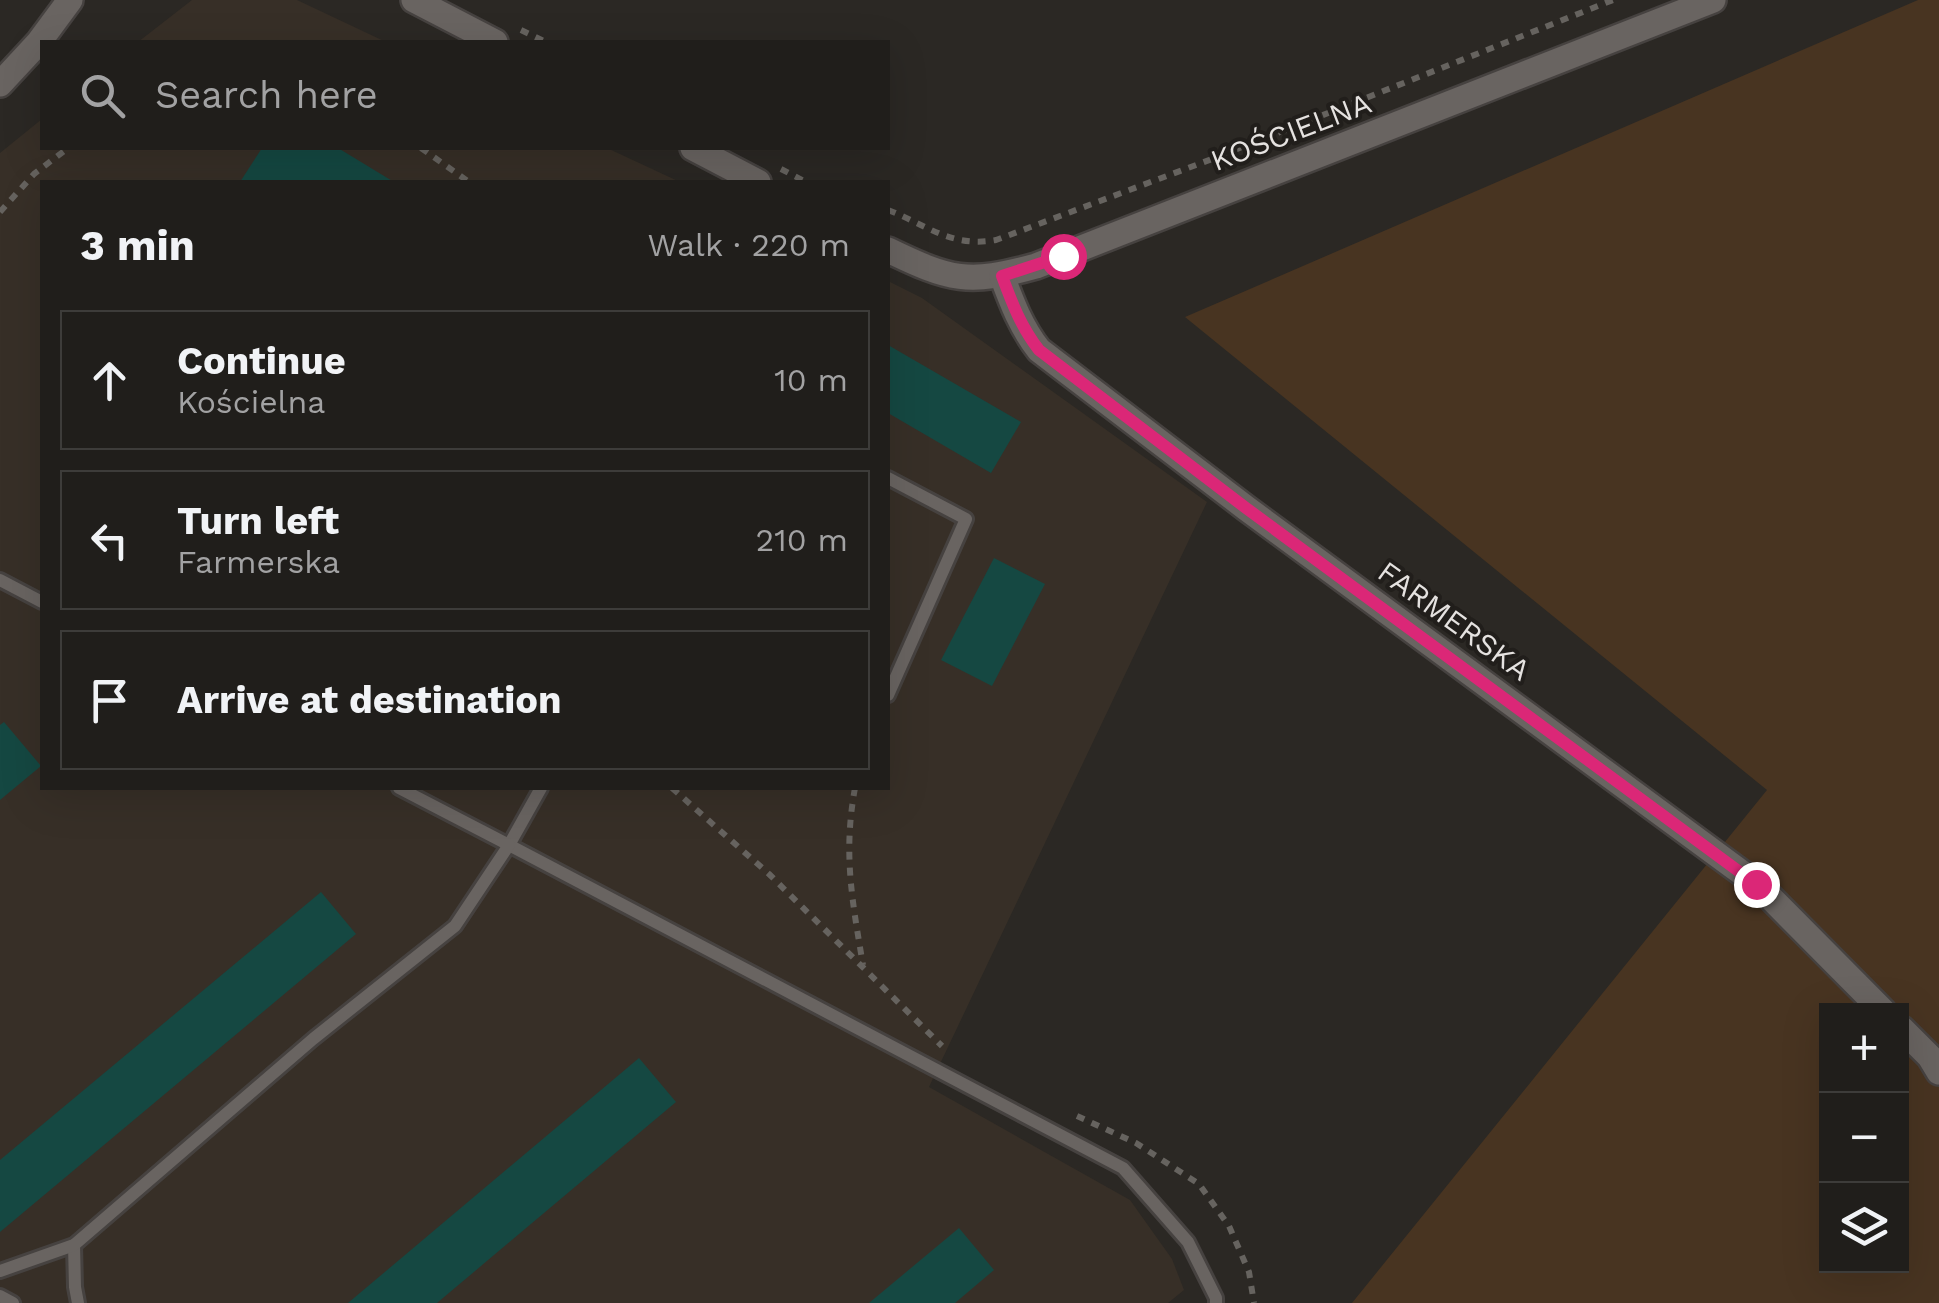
<!DOCTYPE html>
<html lang="en">
<head>
<meta charset="utf-8">
<style>
  body { margin:0; font-family:"Work Sans",sans-serif; background:#282724; color:#f1f3f6 }
  .controls { position:absolute; right:30px; bottom:30px; display:grid; overflow:hidden; border-radius:0px; box-shadow:0 10px 40px #0002 }
  .controls button { width:90px; height:90px; display:grid; place-items:center; padding:0; border:0; border-bottom:2px solid #3d3c3a; background:#201e1b; color:#f1f3f6; font:50px sans-serif }
  .stop { position:absolute; width:30px; height:30px; margin:-22px; border:8px solid #db2777; border-radius:50%; background:#fff }
  .stop.end { background:#db2777; border-color:#fff; box-shadow:0 2px 10px #0008 }
  .list { margin:0; padding:0; list-style:none }
  h2 { display:flex; justify-content:space-between; align-items:center; height:130px; margin:0; padding:0 40px; font-size:42px }
  h2 small { font-size:32px; font-weight:400; color:#a2a2a3 }
  .list li { display:grid; grid-template-columns:65px 1fr auto; gap:30px; align-items:center; box-sizing:border-box; height:140px; margin:0 20px 20px; padding:0 20px; border:2px solid #3d3c3a; border-radius:0px }
  .list b { display:block; font-size:38px; white-space:nowrap }
  .list p { margin:0; font-size:32px; white-space:nowrap; color:#a2a2a3 }
  .list em { font-size:32px; font-style:normal; color:#a2a2a3 }
  .icon { flex:none; width:55px; height:55px; fill:none; stroke:currentColor; stroke-width:2; stroke-linecap:round; stroke-linejoin:round }
  .map { position:relative; flex:none; width:1939px; height:1303px; overflow:hidden }
  .search { position:absolute; background:#201e1b; box-shadow:0 10px 40px #0002; left:40px; top:40px; width:850px; height:110px; display:flex; align-items:center; gap:25px; box-sizing:border-box; padding:0 35px; border-radius:0px; color:#a2a2a3; font-size:38px }
  .panel { position:absolute; background:#201e1b; box-shadow:0 10px 40px #0002; left:40px; top:180px; width:850px; height:610px; border-radius:0px }
  .map>svg:first-child { display:block }
  .built { fill:#372f27 }
  .green { fill:#483421; fill-rule:evenodd }
  .building { fill:#154842 }
  .lines { fill:none; stroke-linecap:round; stroke-linejoin:round }
  .lane-casing { stroke:#464240; stroke-width:18 }
  .street-casing { stroke:#464240; stroke-width:30 }
  .path { stroke:#66635f; stroke-width:6; stroke-dasharray:8 8; stroke-linecap:butt }
  .lane { stroke:#696461; stroke-width:12 }
  .street { stroke:#696461; stroke-width:25 }
  .route { stroke:#db2777; stroke-width:12 }
  .labels { text-anchor:middle; stroke-width:8; stroke-linejoin:round; paint-order:stroke }
  .street-label { font-size:30px; fill:#e5e2e0; stroke:#211e1b }
</style>
</head>
<body>
<div class="map">
<svg width="1939" height="1303" viewBox="0 0 1939 1303">
  <rect width="100%" height="100%" fill="#2b2824"/>
  <!-- built -->
  <g class="built">
    <polygon points="192,0 297,0 386,42 138,42"/>
    <polygon points="42,119 42,148 607,148 680,182 42,182 42,788 888,788 888,281 922,298 1207,502 929,1087 1130,1200 1172,1259 1184,1290 1168,1303 0,1303 0,153"/>
  </g>
  <!-- green -->
  <path class="green" d="M1918 0H1939V1303H1352L1767 790 1185 317ZM1826 1011H1902V1266H1826Z"/>
  <!-- building -->
  <g class="building">
    <polygon points="262,148 338,148 394,182 240,182"/>
    <polygon points="888,345 1021,422 991,473 888,413"/>
    <polygon points="994,558 1045,584 992,686 941,660"/>
    <polygon points="4,722 41,766 0,800 0,725"/>
    <polygon points="321,892 356,934 0,1232 0,1160"/>
    <polygon points="639,1058 676,1102 437,1303 348,1303"/>
    <polygon points="959,1228 994,1270 955,1303 869,1303"/>
  </g>
  <g class="lines">
    <defs>
      <g id="lane">
        <polyline points="888,478 966,519 888,695"/>
        <polyline points="0,580 42,602"/>
        <polyline points="541,788 509,845 1123,1168 1188,1242 1216,1298 1216,1303"/>
        <polyline points="74,1245 75,1287 78,1303"/>
        <polyline points="0,1271 74,1245 313,1039 455,926 509,845 399,788"/>
        <polyline points="0,1296 13,1303"/>
      </g>
      <g id="street">
        <polyline points="414,0 495,42"/>
        <polyline points="0,84 39,42 70,0"/>
        <polyline points="693,148 758,182"/>
        <path d="M888 250C950 280 968 285 1036 266L1713 0"/>
        <path d="M1002 276C1012 303 1021 327 1039 350L1246 508 1757 884 1883 1011"/>
        <polyline points="1902,1029 1930,1057 1939,1072"/>
      </g>
    </defs>
    <!-- lane casing -->
    <use href="#lane" class="lane-casing"/>
    <!-- street casing -->
    <use href="#street" class="street-casing"/>
    <!-- path -->
    <g class="path">
      <polyline points="521,30 546,42"/>
      <polyline points="421,148 469,182"/>
      <polyline points="781,169 806,182"/>
      <path d="M888 210C927 225 951 248 996 240L1212 159 1613 0"/>
      <polyline points="0,212 34,174 68,148"/>
      <polyline points="672,788 769,874 942,1046"/>
      <path d="M855 788C843 853 852 900 863 965"/>
      <polyline points="1077,1116 1136,1143 1199,1184 1229,1226 1249,1272 1254,1303"/>
    </g>
    <!-- lane -->
    <use href="#lane" class="lane"/>
    <!-- street -->
    <use href="#street" class="street"/>
  </g>
  <g class="lines">
    <!-- route -->
    <path class="route" d="M1063 256 1002 276C1012 303 1021 327 1039 350L1246 508 1756 884"/>
  </g>
  <g class="labels">
    <!-- street labels -->
    <g class="street-label">
      <text transform="translate(1291 132) rotate(-21)" y="10">KOŚCIELNA</text>
      <text transform="translate(1454 621) rotate(36)" y="10">FARMERSKA</text>
    </g>
  </g>
</svg>
<div class="controls">
<button>+</button>
<button>−</button>
<button><svg class="icon" aria-label="layers" viewBox="0 0 24 24"><path d="M12 4l9 5-9 5-9-5zM3 14l9 5 9-5"/></svg></button>
</div>
<div class="stop" style="left:1063px;top:256px"></div>
<div class="stop end" style="left:1756px;top:884px"></div>
<div class="search"><svg class="icon" aria-label="search" viewBox="0 0 24 24"><circle cx="10" cy="10" r="6"/><path d="M15 15l6 6"/></svg>Search here</div>
<section class="panel">
<h2>3 min<small>Walk · 220 m</small></h2>
<ul class="list">
<li><svg class="icon" aria-label="ahead" viewBox="0 0 24 24"><path d="M12 20V5M6 11l6-6 6 6"/></svg><div><b>Continue</b><p>Kościelna</p></div><em>10 m</em></li>
<li><svg class="icon" aria-label="left" viewBox="0 0 24 24"><path d="M17 20v-9H6M10 6l-5 5 5 5"/></svg><div><b>Turn left</b><p>Farmerska</p></div><em>210 m</em></li>
<li><svg class="icon" aria-label="arrive" viewBox="0 0 24 24"><path d="M6 21V4h12l-3 4 3 4H6"/></svg><div><b>Arrive at destination</b></div></li>
</ul>
</section>
</div>
</body>
</html>
